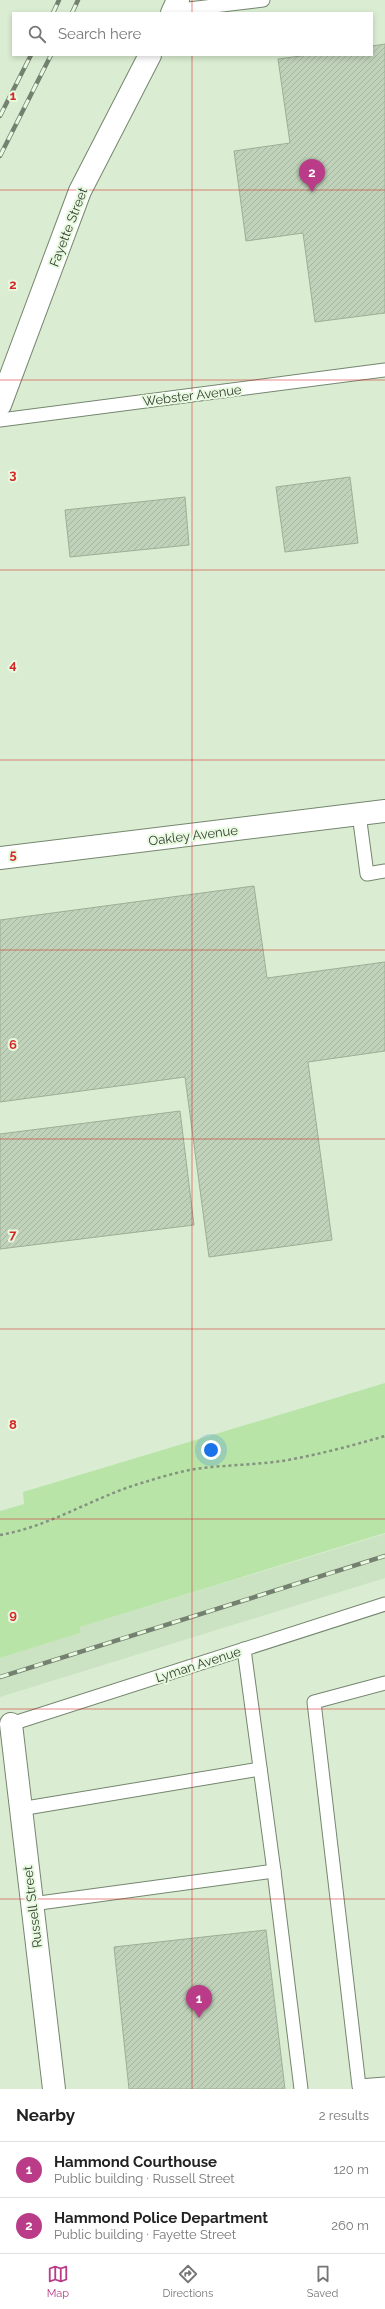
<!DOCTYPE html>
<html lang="en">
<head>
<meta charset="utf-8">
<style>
  body { margin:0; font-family:Raleway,sans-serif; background:#f6f6f6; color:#222 }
  .you { position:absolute; left:211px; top:1450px; width:14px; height:14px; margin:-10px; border:3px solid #fff; border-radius:50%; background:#1a73e8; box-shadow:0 0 0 6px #1a73e833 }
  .badge { display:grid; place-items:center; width:26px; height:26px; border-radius:50%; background:#ba3c89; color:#fff; font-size:13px; font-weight:700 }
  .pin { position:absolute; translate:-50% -33px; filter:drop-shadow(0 1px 2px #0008) }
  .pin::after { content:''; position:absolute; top:21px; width:14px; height:12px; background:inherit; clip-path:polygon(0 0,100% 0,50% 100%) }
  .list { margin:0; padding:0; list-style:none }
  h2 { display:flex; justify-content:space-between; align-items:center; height:52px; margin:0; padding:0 16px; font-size:17px }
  h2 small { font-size:13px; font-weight:400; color:#767676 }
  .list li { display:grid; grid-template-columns:26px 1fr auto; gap:12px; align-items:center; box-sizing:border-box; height:56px; padding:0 16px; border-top:1px solid #e0e0e0 }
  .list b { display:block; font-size:15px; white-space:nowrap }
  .list p { margin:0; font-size:13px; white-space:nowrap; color:#767676 }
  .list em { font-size:13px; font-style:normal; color:#767676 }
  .icon { flex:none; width:22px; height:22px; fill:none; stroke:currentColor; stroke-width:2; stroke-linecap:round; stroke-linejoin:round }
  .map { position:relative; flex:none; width:385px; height:2089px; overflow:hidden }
  .search { position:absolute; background:#fff; box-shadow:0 2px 6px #0003; left:12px; right:12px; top:12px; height:44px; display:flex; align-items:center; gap:10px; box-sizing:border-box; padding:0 14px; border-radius:0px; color:#767676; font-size:15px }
  .sheet { height:164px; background:#fff }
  nav { display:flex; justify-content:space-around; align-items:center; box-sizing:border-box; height:56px; border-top:1px solid #e0e0e0; background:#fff; font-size:11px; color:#767676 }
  nav a { display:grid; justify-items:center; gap:2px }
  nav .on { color:#ba3c89 }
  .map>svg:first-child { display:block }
  .built { fill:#cbe3c2 }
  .grass { fill:#b9e4a8 }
  .building { fill:url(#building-hatch); stroke:#9daf96 }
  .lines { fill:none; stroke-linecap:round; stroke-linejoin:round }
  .lane-casing { stroke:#75866f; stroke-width:15 }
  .street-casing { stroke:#75866f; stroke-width:24 }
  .secondary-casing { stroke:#75866f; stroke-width:24 }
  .path { stroke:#84927f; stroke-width:2.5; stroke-dasharray:3 3; stroke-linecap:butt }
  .lane { stroke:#fff; stroke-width:13 }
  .street { stroke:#fff; stroke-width:22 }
  .secondary { stroke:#fff; stroke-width:22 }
  .rail-casing { stroke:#758170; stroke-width:4.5 }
  .rail { stroke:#e7fadf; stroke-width:3; stroke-dasharray:9; stroke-linecap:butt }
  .grid { fill:none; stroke:#d62828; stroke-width:1; stroke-opacity:0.55 }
  .labels { text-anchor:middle; stroke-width:4; stroke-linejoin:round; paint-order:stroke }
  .street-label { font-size:13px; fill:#363e33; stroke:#e7fadf }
  .grid-label { font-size:13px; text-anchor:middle; font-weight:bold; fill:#d62828; stroke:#e7fadf; stroke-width:4; stroke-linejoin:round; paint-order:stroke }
</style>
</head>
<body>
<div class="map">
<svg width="385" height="2089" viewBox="0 0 385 2089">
  <defs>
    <pattern id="building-hatch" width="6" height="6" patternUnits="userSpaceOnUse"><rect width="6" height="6" fill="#c0d2b9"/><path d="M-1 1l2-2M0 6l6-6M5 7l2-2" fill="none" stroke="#a6b5a0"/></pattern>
  </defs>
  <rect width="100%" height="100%" fill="#daedd2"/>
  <!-- built -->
  <polygon class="built" points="385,1534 385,1578 0,1697 0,1658 80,1633 80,1627"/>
  <!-- grass -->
  <polygon class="grass" points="385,1383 385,1533 80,1627 80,1633 0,1658 0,1511 24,1504 23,1492"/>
  <!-- building -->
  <g class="building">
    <polygon points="385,44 385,313 315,322 303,233 246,241 234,151 290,143 278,59 308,55 372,55 372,46"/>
    <polygon points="350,477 358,543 285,552 276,487"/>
    <polygon points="185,497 189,545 70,557 65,510"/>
    <polygon points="254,886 267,978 385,962 385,1051 308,1062 332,1240 209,1257 185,1077 0,1102 0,920"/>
    <polygon points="180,1111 194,1225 0,1249 0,1134"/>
    <polygon points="266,1930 285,2089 129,2089 114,1947"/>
  </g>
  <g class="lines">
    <defs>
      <g id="lane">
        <polyline points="172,11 263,0"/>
        <polyline points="0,420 385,370"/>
        <polyline points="359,814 367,874 385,871"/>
        <polyline points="385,1683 314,1702 359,2086 385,2084"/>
        <polyline points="11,1724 385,1604"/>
        <polyline points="20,1809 260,1769"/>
        <polyline points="274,1871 301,2089"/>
        <polyline points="32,1904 274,1871 244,1649"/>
      </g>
      <g id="street">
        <polyline points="0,858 385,811"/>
        <polyline points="11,1724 54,2089"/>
      </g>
      <g id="secondary">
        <polyline points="172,13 178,0"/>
        <polyline points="0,405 80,191 150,55"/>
      </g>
    </defs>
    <!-- lane casing -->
    <use href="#lane" class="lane-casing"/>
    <!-- street casing -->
    <use href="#street" class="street-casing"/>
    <!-- secondary casing -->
    <use href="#secondary" class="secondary-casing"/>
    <!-- path -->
    <path class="path" d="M0 1535C52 1526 95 1496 145 1482 161 1477 178 1472 195 1469 223 1465 253 1465 282 1461 317 1455 351 1446 385 1436"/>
    <!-- lane -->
    <use href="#lane" class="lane"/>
    <!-- street -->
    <use href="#street" class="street"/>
    <!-- secondary -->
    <use href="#secondary" class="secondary"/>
    <defs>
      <g id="rail">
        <polyline points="53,13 59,0"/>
        <polyline points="72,13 78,0"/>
        <polyline points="0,116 31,55"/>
        <polyline points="0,156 51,55"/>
        <polyline points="0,1677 385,1556"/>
      </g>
    </defs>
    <!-- rail casing -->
    <use href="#rail" class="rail-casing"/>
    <!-- rail -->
    <use href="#rail" class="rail"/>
  </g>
  <!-- grid -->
  <path class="grid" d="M192 0V13M192 55V2089M0 190H385M0 380H385M0 570H385M0 760H385M0 950H385M0 1139H385M0 1329H385M0 1519H385M0 1709H385M0 1899H385"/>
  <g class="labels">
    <!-- street labels -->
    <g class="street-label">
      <text transform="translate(68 227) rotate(-69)" y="5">Fayette Street</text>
      <text transform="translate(192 395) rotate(-7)" y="5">Webster Avenue</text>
      <text transform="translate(193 835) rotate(-7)" y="5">Oakley Avenue</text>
      <text transform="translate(198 1664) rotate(-18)" y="5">Lyman Avenue</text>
      <text transform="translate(32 1907) rotate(-97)" y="5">Russell Street</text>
    </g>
  </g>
  <g class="grid-label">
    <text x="13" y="100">1</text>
    <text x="13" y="289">2</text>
    <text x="13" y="479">3</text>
    <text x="13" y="669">4</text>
    <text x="13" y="859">5</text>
    <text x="13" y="1049">6</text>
    <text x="13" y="1239">7</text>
    <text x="13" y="1429">8</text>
    <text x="13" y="1619">9</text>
  </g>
</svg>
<div class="you"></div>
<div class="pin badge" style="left:199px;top:2018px">1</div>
<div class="pin badge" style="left:312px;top:192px">2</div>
<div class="search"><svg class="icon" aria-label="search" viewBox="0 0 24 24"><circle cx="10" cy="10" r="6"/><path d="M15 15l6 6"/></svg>Search here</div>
</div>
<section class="sheet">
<h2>Nearby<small>2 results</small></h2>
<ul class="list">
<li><span class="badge">1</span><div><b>Hammond Courthouse</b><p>Public building · Russell Street</p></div><em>120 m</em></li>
<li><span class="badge">2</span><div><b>Hammond Police Department</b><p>Public building · Fayette Street</p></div><em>260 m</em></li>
</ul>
</section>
<nav>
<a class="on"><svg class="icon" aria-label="map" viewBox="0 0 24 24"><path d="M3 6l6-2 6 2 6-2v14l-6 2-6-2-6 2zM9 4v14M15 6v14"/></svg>Map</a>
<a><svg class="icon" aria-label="directions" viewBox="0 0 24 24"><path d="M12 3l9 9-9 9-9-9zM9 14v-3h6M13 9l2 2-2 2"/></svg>Directions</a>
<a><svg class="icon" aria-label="saved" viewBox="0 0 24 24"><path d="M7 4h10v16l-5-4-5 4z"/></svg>Saved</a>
</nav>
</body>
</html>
